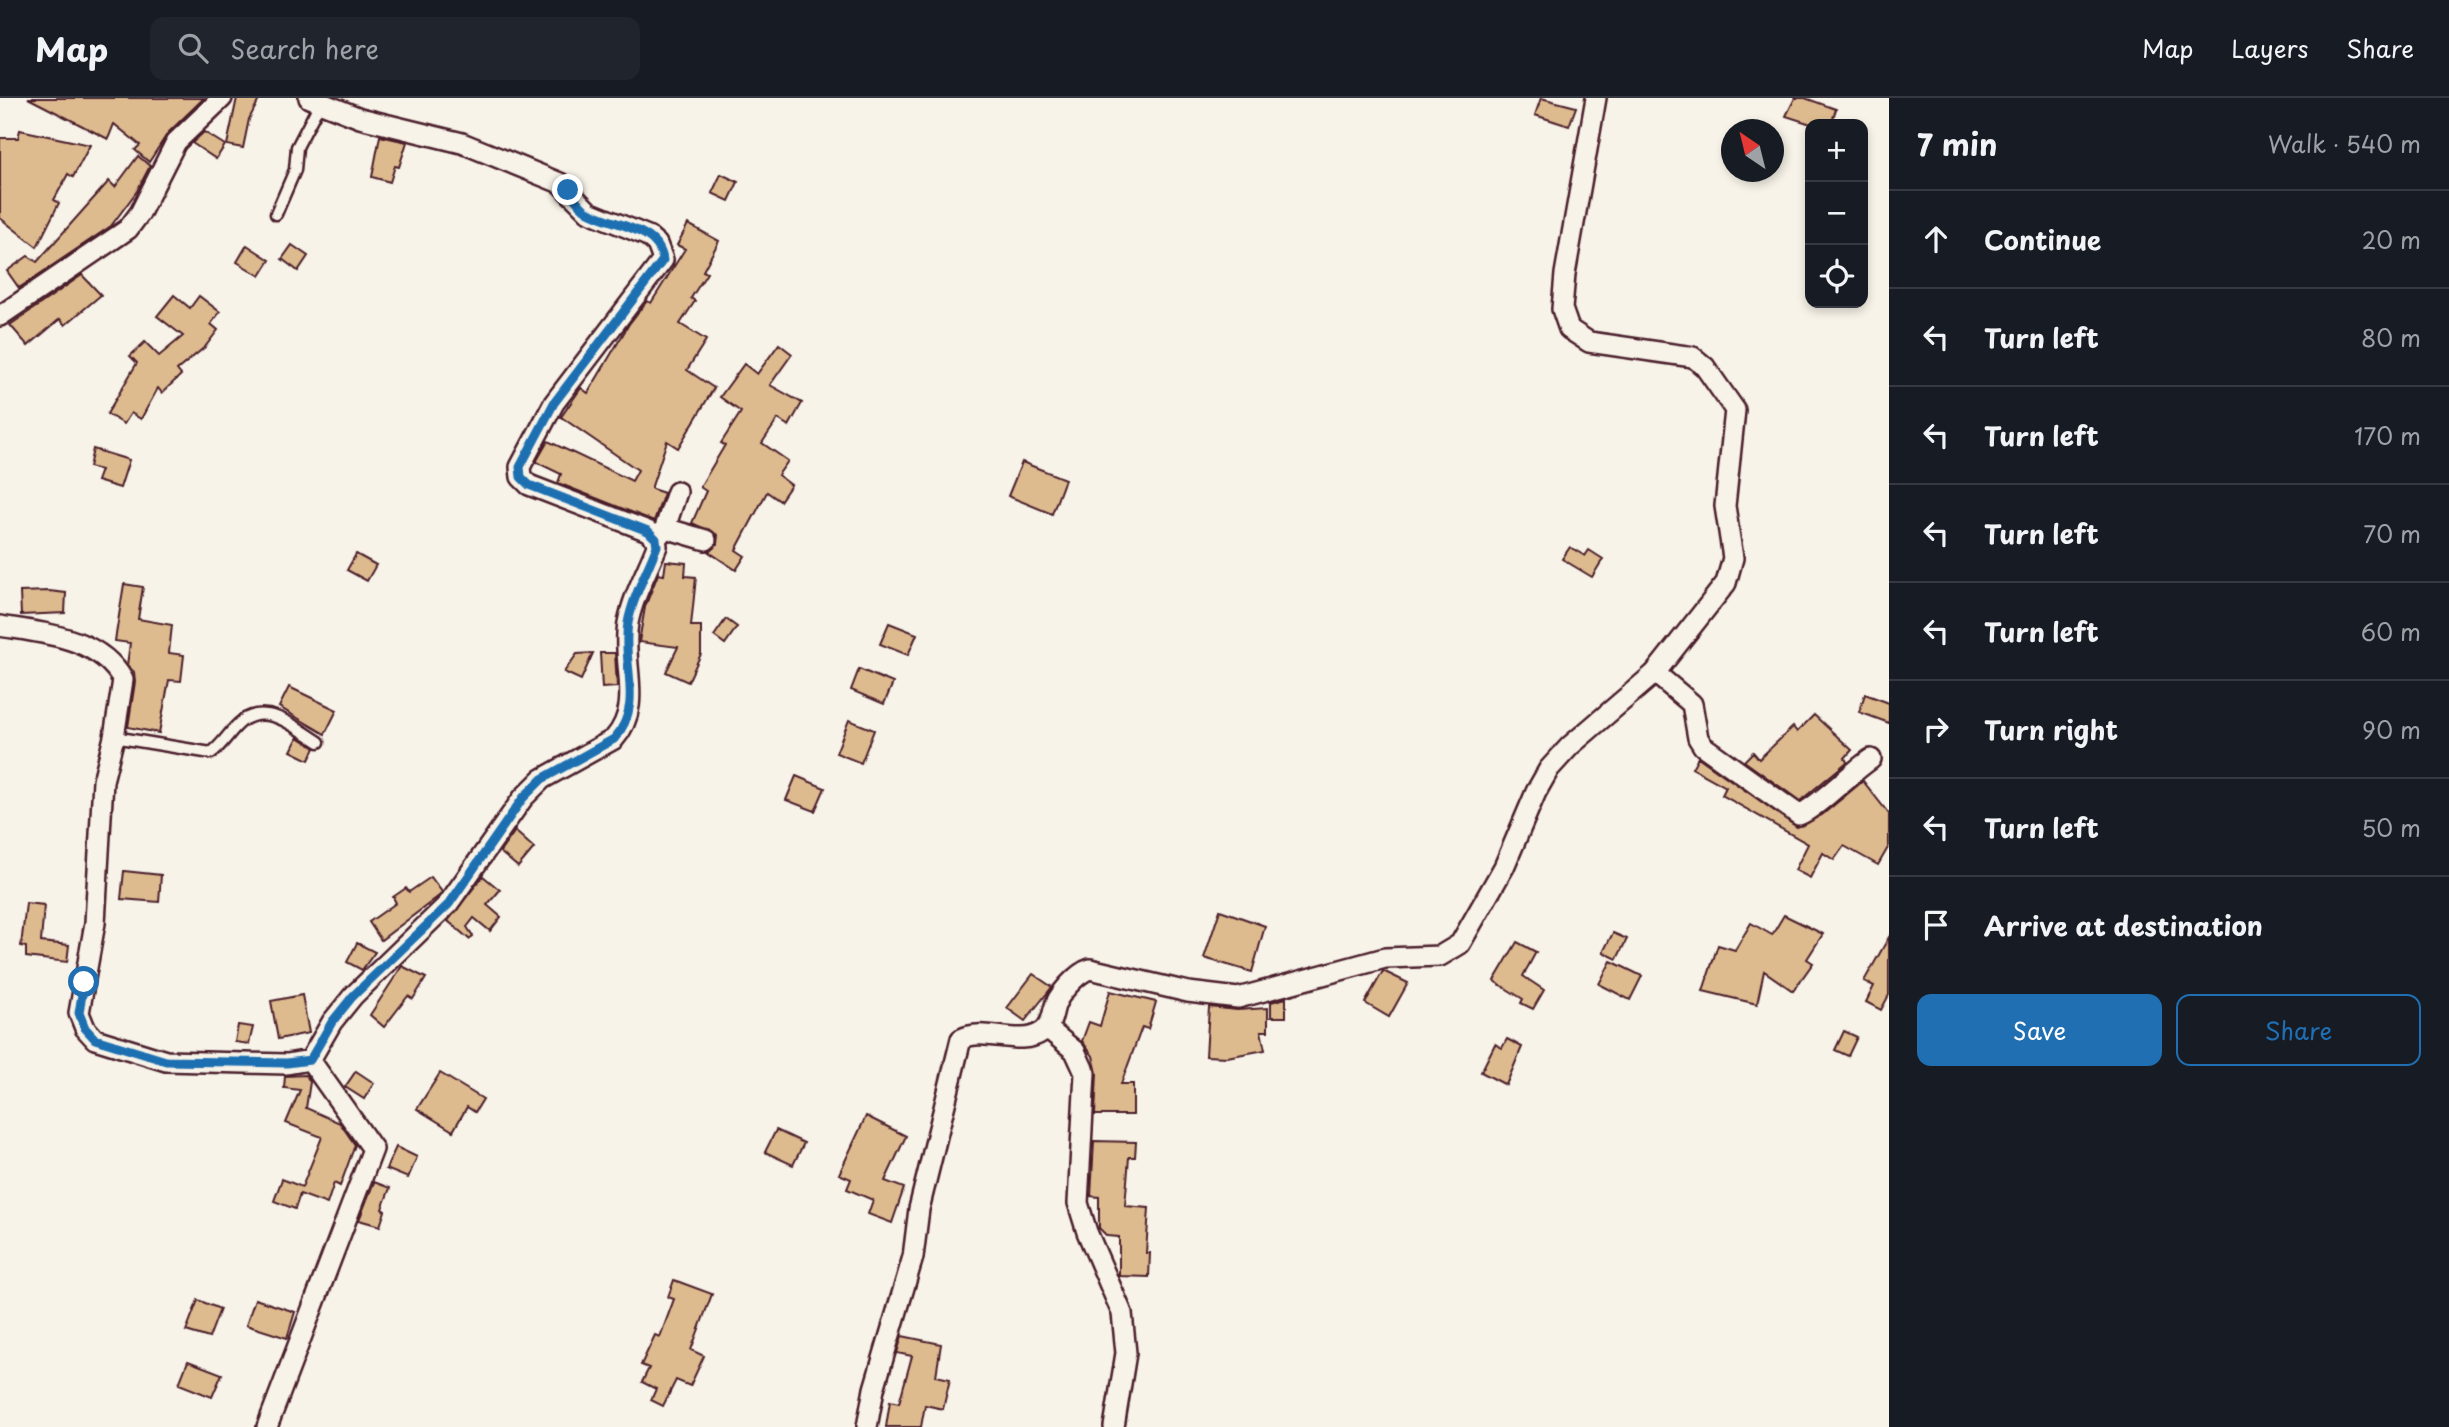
<!DOCTYPE html>
<html lang="en">
<head>
<meta charset="utf-8">
<style>
  body { margin:0; font-family:"Playpen Sans",sans-serif; background:#20242c; color:#f1f3f6 }
  .controls { position:absolute; right:21px; top:21px; display:grid; overflow:hidden; border-radius:14px; box-shadow:0 4px 10px #0003 }
  .controls button { width:63px; height:63px; display:grid; place-items:center; padding:0; border:0; border-bottom:2px solid #363941; background:#171b24; color:#f1f3f6; font:35px sans-serif }
  .compass { position:absolute; left:1721px; top:21px; width:63px; height:63px; border-radius:50%; background:#171b24; box-shadow:0 4px 10px #0003; rotate:325deg }
  .stop { position:absolute; width:21px; height:21px; margin:-16px; border:5px solid #1f6fb2; border-radius:50%; background:#fff }
  .stop.end { background:#1f6fb2; border-color:#fff; box-shadow:0 2px 7px #0008 }
  .list { margin:0; padding:0; list-style:none }
  h2 { display:flex; justify-content:space-between; align-items:center; height:91px; margin:0; padding:0 28px; font-size:30px }
  h2 small { font-size:23px; font-weight:400; color:#9ea1a6 }
  .list li { display:grid; grid-template-columns:46px 1fr auto; gap:21px; align-items:center; box-sizing:border-box; height:98px; padding:0 28px; border-top:2px solid #363941 }
  .list b { display:block; font-size:26px; white-space:nowrap }
  .list em { font-size:23px; font-style:normal; color:#9ea1a6 }
  .actions { display:flex; gap:14px; padding:21px 28px }
  .actions a { flex:1; padding:16px 0; border:2px solid #1f6fb2; border-radius:14px; text-align:center; font-size:24px; color:#1f6fb2 }
  .actions .main { background:#1f6fb2; color:#fff }
  .icon { flex:none; width:38px; height:38px; fill:none; stroke:currentColor; stroke-width:2; stroke-linecap:round; stroke-linejoin:round }
  .map { position:relative; flex:none; width:1889px; height:1329px; overflow:hidden }
  header { display:flex; align-items:center; gap:42px; box-sizing:border-box; height:98px; padding:0 35px; background:#171b24; border-bottom:2px solid #363941 }
  header strong { font-size:33px }
  nav { display:flex; gap:38px; margin-inline-start:auto; font-size:24px }
  .search { width:490px; height:63px; background:#20242c; display:flex; align-items:center; gap:18px; box-sizing:border-box; padding:0 24px; border-radius:14px; color:#9ea1a6; font-size:26px }
  main { display:flex }
  aside { flex:1; background:#171b24 }
  .map>svg:first-child { display:block }
  .building { fill:#ddbb8f; stroke:#4a1f2b; stroke-width:2 }
  .lines { fill:none; stroke-linecap:round; stroke-linejoin:round }
  .lane-casing { stroke:#4a1f2b; stroke-width:15 }
  .street-casing { stroke:#4a1f2b; stroke-width:24 }
  .lane { stroke:#f7f3e8; stroke-width:10 }
  .street { stroke:#f7f3e8; stroke-width:19 }
  .route { stroke:#1f6fb2; stroke-width:9 }
</style>
</head>
<body>
<header>
<strong>Map</strong>
<div class="search"><svg class="icon" aria-label="search" viewBox="0 0 24 24"><circle cx="10" cy="10" r="6"/><path d="M15 15l6 6"/></svg>Search here</div>
<nav><a>Map</a><a>Layers</a><a>Share</a></nav>
</header>
<main>
<div class="map">
<svg width="1889" height="1329" viewBox="0 0 1889 1329">
  <rect width="100%" height="100%" fill="#f7f3e8"/>
  <filter id="ink" filterUnits="userSpaceOnUse"><feTurbulence type="fractalNoise" baseFrequency=".0143" numOctaves="2"/><feDisplacementMap in="SourceGraphic" scale="14" xChannelSelector="R" yChannelSelector="G"/><feConvolveMatrix kernelMatrix="1 2 1 2 8 2 1 2 1" color-interpolation-filters="sRGB"/></filter>
  <g filter="url(#ink)">
    <!-- building -->
    <g class="building">
      <polygon points="28,0 204,0 168,35 149,64 135,52 140,47 114,26 108,41"/>
      <polygon points="237,0 260,0 249,21 243,50 227,47"/>
      <polygon points="1541,0 1576,9 1569,28 1535,17"/>
      <polygon points="1795,0 1805,0 1836,11 1831,26 1811,26 1786,18"/>
      <polygon points="20,32 90,47 73,79 68,76 54,102 59,105 37,149 0,120 0,40 18,40"/>
      <polygon points="204,34 225,47 216,61 192,45"/>
      <polygon points="380,38 407,44 399,69 395,68 390,84 372,79"/>
      <polygon points="138,58 150,68 137,93 111,128 19,190 7,173 28,158 37,164 109,83 115,89"/>
      <polygon points="721,76 738,84 729,103 712,95"/>
      <polygon points="688,126 719,143 703,173 707,175 691,200 695,203 680,226 706,242 687,272 714,290 678,350 667,343 652,388 652,391 664,395 654,423 558,385 561,376 536,364 548,343 632,383 638,372 561,319 581,290 588,295 629,226 647,203 651,205 685,151 677,147"/>
      <polygon points="247,147 270,162 260,178 237,164"/>
      <polygon points="292,147 308,158 298,173 282,161"/>
      <polygon points="82,177 101,197 65,227 60,221 28,248 10,227"/>
      <polygon points="174,197 190,210 199,198 220,214 211,226 218,232 205,249 177,272 181,277 162,295 158,290 141,321 131,315 124,326 107,316 137,265 130,258 145,244 159,258 183,238 157,218"/>
      <polygon points="779,246 792,256 770,287 802,305 789,328 778,321 762,345 788,363 778,377 791,387 780,403 767,394 736,452 745,458 736,472 709,454 717,446 718,437 692,425 706,393 700,389 725,347 721,345 741,314 720,299 744,266 757,276"/>
      <polygon points="93,351 129,362 120,390 97,383 101,372 89,369"/>
      <polygon points="1022,364 1065,381 1052,416 1008,398"/>
      <polygon points="1570,449 1585,458 1589,452 1603,461 1592,479 1562,461"/>
      <polygon points="356,456 376,467 367,483 347,472"/>
      <polygon points="666,463 686,465 685,478 696,479 691,528 701,528 701,556 688,584 666,574 678,549 639,544 645,509 658,476 664,477"/>
      <polygon points="124,486 143,489 138,521 172,527 169,555 184,557 181,583 169,582 159,635 128,629 135,584 134,574 127,567 130,545 115,543"/>
      <polygon points="49,493 66,495 65,515 21,517 20,494"/>
      <polygon points="726,521 737,529 725,546 714,538"/>
      <polygon points="889,525 917,536 908,557 880,546"/>
      <polygon points="593,555 581,582 564,574 577,556"/>
      <polygon points="600,555 615,555 617,589 602,590"/>
      <polygon points="859,571 893,585 884,606 851,592"/>
      <polygon points="289,589 337,612 325,636 279,609"/>
      <polygon points="1865,596 1889,605 1889,625 1859,614"/>
      <polygon points="1814,617 1852,652 1845,660 1847,664 1800,703 1744,663 1753,654 1759,661 1793,629 1797,634"/>
      <polygon points="849,622 874,632 861,665 836,655"/>
      <polygon points="298,639 315,650 309,662 291,653"/>
      <polygon points="1698,659 1797,729 1822,717 1863,683 1889,716 1889,748 1878,767 1844,748 1834,762 1823,755 1810,780 1795,772 1808,746 1722,697 1726,689 1692,670"/>
      <polygon points="796,678 825,690 815,713 786,702"/>
      <polygon points="515,733 534,750 518,769 500,754"/>
      <polygon points="124,773 161,777 159,804 121,801"/>
      <polygon points="483,778 500,792 487,807 501,819 490,833 474,820 467,829 473,838 469,841 448,823"/>
      <polygon points="431,779 442,794 439,798 381,842 369,824 396,805 393,799 406,790 409,794"/>
      <polygon points="26,805 44,807 41,844 69,847 67,864 26,859 26,849 21,848"/>
      <polygon points="1220,812 1265,828 1252,874 1204,860"/>
      <polygon points="1784,817 1823,836 1807,861 1813,865 1793,893 1764,873 1757,906 1703,893 1718,847 1735,852 1751,825 1772,837"/>
      <polygon points="1613,835 1627,841 1617,861 1603,854"/>
      <polygon points="1889,839 1889,897 1881,912 1866,904 1874,888 1864,883"/>
      <polygon points="1517,844 1536,854 1523,878 1544,892 1533,911 1521,905 1523,901 1494,883"/>
      <polygon points="357,845 375,854 362,872 347,864"/>
      <polygon points="1611,863 1642,878 1630,902 1599,886"/>
      <polygon points="402,868 426,880 413,901 408,898 384,929 370,917"/>
      <polygon points="1383,873 1408,885 1389,919 1365,905"/>
      <polygon points="1033,876 1052,889 1025,923 1007,910"/>
      <polygon points="1110,893 1156,904 1148,931 1142,929 1121,986 1133,986 1133,1017 1095,1017 1097,975 1093,958 1082,943 1089,924 1100,928"/>
      <polygon points="302,897 309,935 278,941 271,903"/>
      <polygon points="1286,900 1286,919 1271,919 1271,904"/>
      <polygon points="1209,909 1237,912 1268,910 1268,933 1261,933 1265,952 1227,959 1206,958"/>
      <polygon points="238,927 253,929 249,946 235,944"/>
      <polygon points="1844,933 1857,939 1848,958 1835,952"/>
      <polygon points="1507,941 1522,949 1506,987 1481,974 1495,946 1502,950"/>
      <polygon points="356,973 374,985 364,1001 345,989"/>
      <polygon points="440,975 483,1001 475,1014 467,1009 453,1033 417,1011"/>
      <polygon points="306,977 310,984 306,1010 340,1025 355,1047 340,1088 334,1085 327,1106 300,1096 295,1111 274,1103 282,1081 302,1089 322,1039 286,1025 300,992 284,990 285,978"/>
      <polygon points="866,1018 906,1038 885,1083 904,1090 892,1125 868,1116 873,1102 847,1091 851,1081 839,1076"/>
      <polygon points="776,1032 804,1045 793,1067 765,1054"/>
      <polygon points="1094,1043 1136,1044 1135,1059 1129,1059 1125,1108 1149,1110 1146,1155 1150,1155 1149,1179 1119,1178 1119,1139 1107,1138 1099,1130 1099,1099 1091,1098"/>
      <polygon points="396,1049 417,1059 408,1080 386,1071"/>
      <polygon points="374,1084 390,1090 382,1111 385,1113 380,1128 359,1122"/>
      <polygon points="674,1182 712,1196 691,1252 704,1258 690,1288 676,1282 663,1308 651,1302 656,1291 642,1284 649,1270 641,1267 655,1237 660,1239 674,1201 668,1199"/>
      <polygon points="255,1201 295,1214 287,1240 246,1227"/>
      <polygon points="198,1202 220,1211 209,1240 186,1233"/>
      <polygon points="902,1238 941,1246 936,1278 950,1281 943,1311 925,1307 921,1329 886,1329 890,1303 899,1305 912,1258 897,1255"/>
      <polygon points="188,1263 222,1276 212,1299 179,1286"/>
    </g>
    <g class="lines">
      <defs>
        <g id="lane">
          <polyline points="276,116 295,72 297,49 320,5"/>
          <path d="M114 639 211 655C224 646 230 632 242 623 268 604 298 631 319 644"/>
        </g>
        <g id="street">
          <polyline points="0,218 128,131 140,115 176,44 222,0"/>
          <polyline points="665,430 706,442"/>
          <polyline points="656,441 665,430 677,394"/>
          <path d="M0 528C43 535 100 539 123 582L114 639 103 683 95 825 79 915 85 930 95 941 166 963 287 966 310 962 332 924 353 898 448 806 523 700 542 681 614 641C644 607 621 567 628 525 633 498 647 474 657 448L656 441 648 433 529 387 521 379 520 369 554 305 663 162 657 146 648 138 589 114 560 85 462 45 360 20 309 0"/>
          <path d="M1655 575 1692 606 1698 640 1703 648 1799 717C1818 709 1850 675 1871 661"/>
          <polyline points="1047,930 1075,953 1085,975 1078,1105 1087,1134 1122,1215 1126,1255 1114,1329"/>
          <polyline points="267,1329 373,1051 310,962"/>
          <path d="M867 1329 874 1291 913 1159 919 1111 961 941C985 928 1019 950 1042 934 1050 929 1052 920 1054 911 1057 897 1077 875 1090 871L1188 894 1238 900 1385 860 1440 858 1460 846 1504 769 1536 694 1549 671 1570 648 1655 575 1726 485 1733 460 1725 408 1735 312 1705 269 1693 259 1589 244 1569 231 1562 211 1565 176 1596 0"/>
        </g>
      </defs>
      <!-- lane casing -->
      <use href="#lane" class="lane-casing"/>
      <!-- street casing -->
      <use href="#street" class="street-casing"/>
      <!-- lane -->
      <use href="#lane" class="lane"/>
      <!-- street -->
      <use href="#street" class="street"/>
    </g>
  </g>
  <g class="lines" filter="url(#ink)">
    <!-- route -->
    <path class="route" d="M84 884 79 915 85 930 95 941 166 963 287 965 310 962 332 924 353 898 449 806 523 700 542 681 614 641C645 606 621 568 628 525 633 498 647 474 657 448L656 441 648 433 529 387 521 379 520 369 554 305 663 162C659 129 611 127 587 113 579 108 574 99 568 92"/>
  </g>
</svg>
<div class="controls">
<button>+</button>
<button>−</button>
<button><svg class="icon" aria-label="locate" viewBox="0 0 24 24"><circle cx="12" cy="12" r="6"/><path d="M12 2v4M12 18v4M2 12h4M18 12h4"/></svg></button>
</div>
<svg class="compass" viewBox="-18 -18 36 36"><path d="M0-13l5 13h-10z" fill="#e53935"/><path d="M0 13l5-13h-10z" fill="#9ea1a6"/></svg>
<div class="stop" style="left:84px;top:884px"></div>
<div class="stop end" style="left:568px;top:92px"></div>
</div>
<aside>
<h2>7 min<small>Walk · 540 m</small></h2>
<ul class="list">
<li><svg class="icon" aria-label="ahead" viewBox="0 0 24 24"><path d="M12 20V5M6 11l6-6 6 6"/></svg><div><b>Continue</b></div><em>20 m</em></li>
<li><svg class="icon" aria-label="left" viewBox="0 0 24 24"><path d="M17 20v-9H6M10 6l-5 5 5 5"/></svg><div><b>Turn left</b></div><em>80 m</em></li>
<li><svg class="icon" aria-label="left" viewBox="0 0 24 24"><path d="M17 20v-9H6M10 6l-5 5 5 5"/></svg><div><b>Turn left</b></div><em>170 m</em></li>
<li><svg class="icon" aria-label="left" viewBox="0 0 24 24"><path d="M17 20v-9H6M10 6l-5 5 5 5"/></svg><div><b>Turn left</b></div><em>70 m</em></li>
<li><svg class="icon" aria-label="left" viewBox="0 0 24 24"><path d="M17 20v-9H6M10 6l-5 5 5 5"/></svg><div><b>Turn left</b></div><em>60 m</em></li>
<li><svg class="icon" aria-label="right" viewBox="0 0 24 24"><path d="M7 20v-9h11M14 6l5 5-5 5"/></svg><div><b>Turn right</b></div><em>90 m</em></li>
<li><svg class="icon" aria-label="left" viewBox="0 0 24 24"><path d="M17 20v-9H6M10 6l-5 5 5 5"/></svg><div><b>Turn left</b></div><em>50 m</em></li>
<li><svg class="icon" aria-label="arrive" viewBox="0 0 24 24"><path d="M6 21V4h12l-3 4 3 4H6"/></svg><div><b>Arrive at destination</b></div></li>
</ul>
<div class="actions"><a class="main">Save</a><a>Share</a></div>
</aside>
</main>
</body>
</html>
